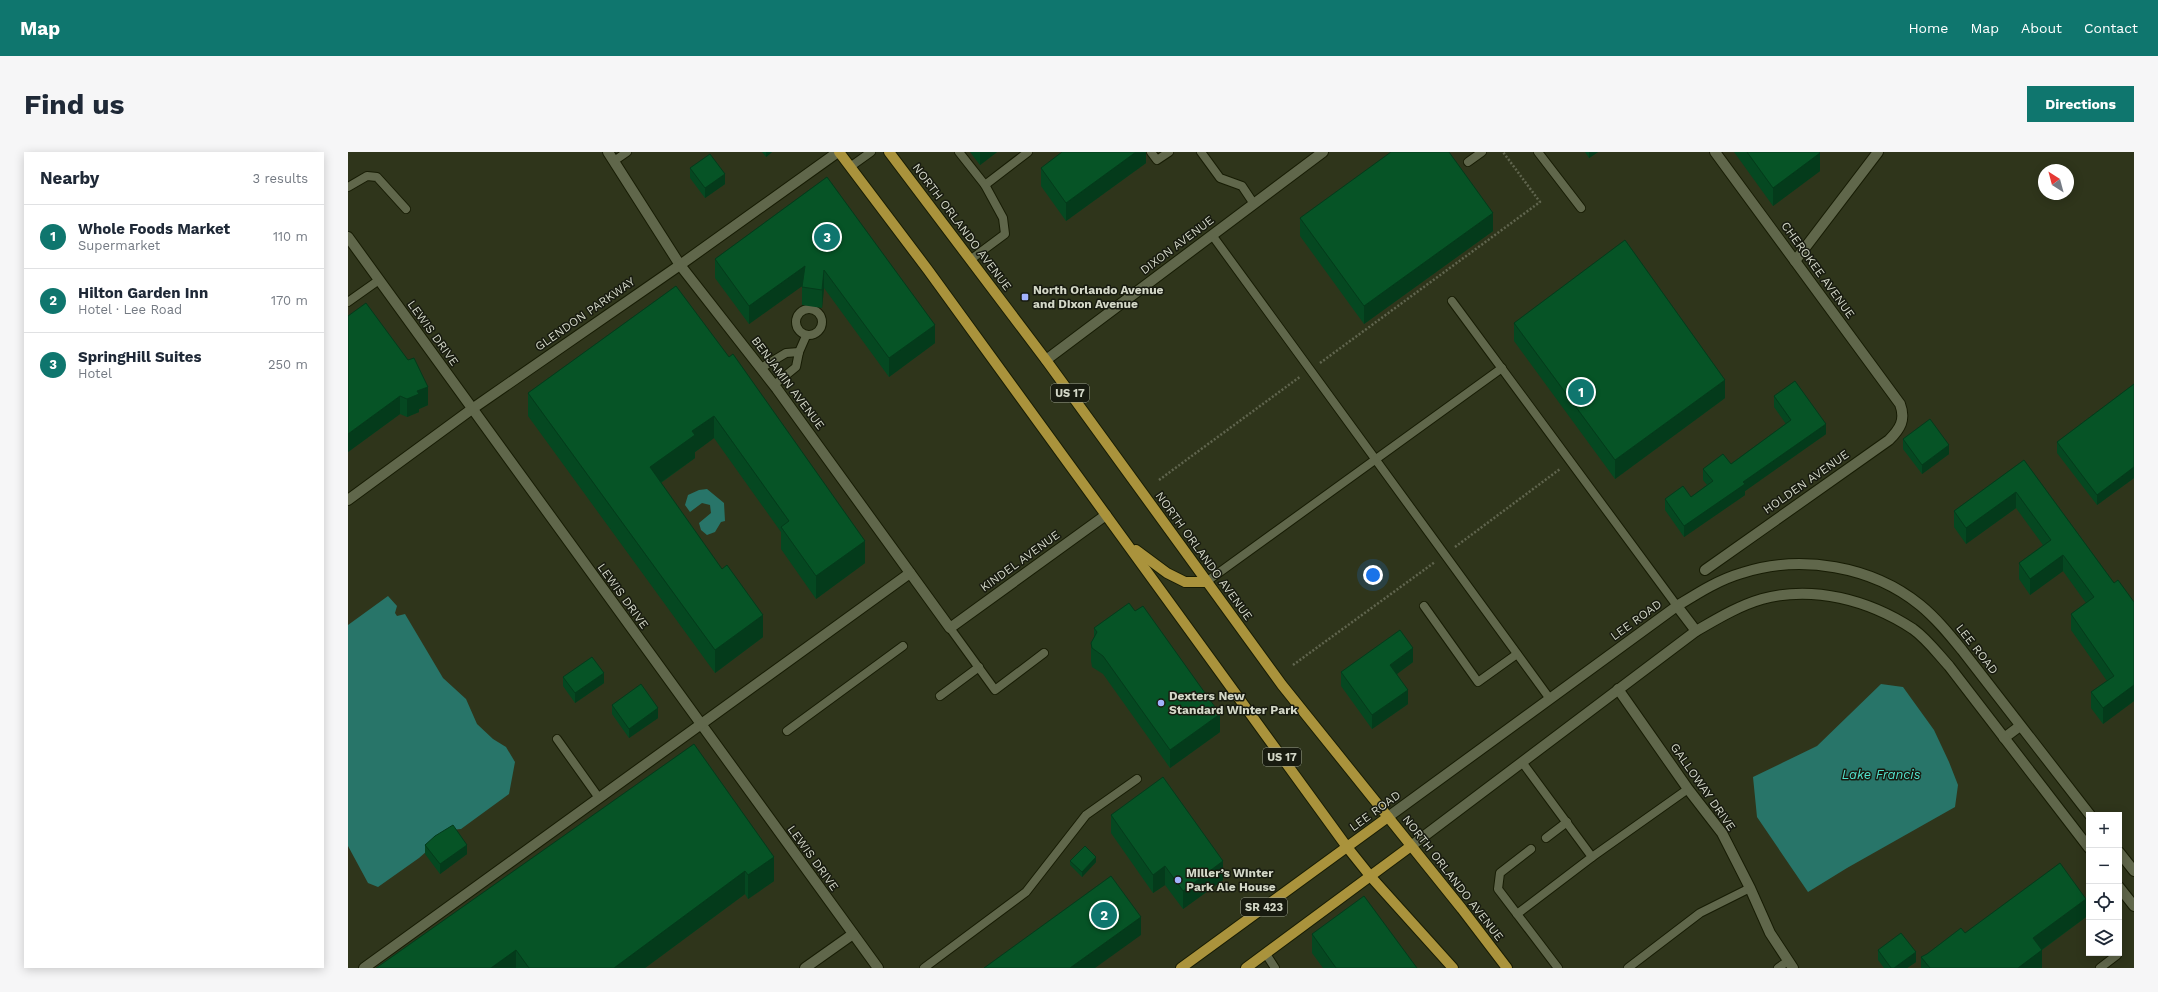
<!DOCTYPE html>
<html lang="en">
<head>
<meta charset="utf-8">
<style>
  body { margin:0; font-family:"Work Sans",sans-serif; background:#f6f6f7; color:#1f2937 }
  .controls { position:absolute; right:12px; bottom:12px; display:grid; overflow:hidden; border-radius:0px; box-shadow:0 2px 10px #0003 }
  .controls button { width:36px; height:36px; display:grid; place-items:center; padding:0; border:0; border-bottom:1px solid #e0e1e3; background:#fff; color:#1f2937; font:20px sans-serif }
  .compass { position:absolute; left:1690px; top:12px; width:36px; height:36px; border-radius:50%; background:#fff; box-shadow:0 2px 10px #0003; rotate:324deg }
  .you { position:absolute; left:1025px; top:423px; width:14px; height:14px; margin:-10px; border:3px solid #fff; border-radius:50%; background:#1a73e8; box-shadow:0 0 0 6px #1a73e833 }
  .badge { display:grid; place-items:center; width:26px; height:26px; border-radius:50%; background:#0f766e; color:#fff; font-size:13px; font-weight:700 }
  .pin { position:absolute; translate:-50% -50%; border:2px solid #fff; box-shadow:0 1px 4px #0006 }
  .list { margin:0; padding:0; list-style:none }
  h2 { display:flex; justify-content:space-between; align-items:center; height:52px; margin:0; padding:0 16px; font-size:17px }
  h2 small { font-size:13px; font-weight:400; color:#747a83 }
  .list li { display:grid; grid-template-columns:26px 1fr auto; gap:12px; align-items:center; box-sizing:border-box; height:64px; padding:0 16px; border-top:1px solid #e0e1e3 }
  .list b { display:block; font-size:15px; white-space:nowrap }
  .list p { margin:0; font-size:13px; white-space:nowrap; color:#747a83 }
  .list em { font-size:13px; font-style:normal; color:#747a83 }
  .icon { flex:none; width:22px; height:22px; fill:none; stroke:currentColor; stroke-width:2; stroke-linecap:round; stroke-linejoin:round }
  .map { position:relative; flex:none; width:1786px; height:816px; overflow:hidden; border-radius:0px }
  header { display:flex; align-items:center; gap:24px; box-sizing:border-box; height:56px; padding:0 20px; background:#0f766e; color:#fff }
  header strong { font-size:19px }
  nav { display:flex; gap:22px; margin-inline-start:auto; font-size:14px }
  .intro { display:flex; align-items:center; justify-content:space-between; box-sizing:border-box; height:96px; padding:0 24px }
  h1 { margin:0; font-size:28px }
  .button { padding:10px 18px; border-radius:0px; background:#0f766e; color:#fff; font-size:14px; font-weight:700 }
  main { display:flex; gap:24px; padding:0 24px }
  aside { flex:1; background:#fff; border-radius:0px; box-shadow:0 2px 10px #0003 }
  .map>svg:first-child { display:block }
  .water { fill:#287569 }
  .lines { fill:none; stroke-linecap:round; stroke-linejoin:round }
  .service-casing { stroke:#171c04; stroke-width:10 }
  .minor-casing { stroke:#171c04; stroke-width:12 }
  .tertiary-casing { stroke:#171c04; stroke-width:12 }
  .primary-casing { stroke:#171c04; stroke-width:12 }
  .path { stroke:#61664f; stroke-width:2.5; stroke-dasharray:2 2; stroke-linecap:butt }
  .service { stroke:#60674b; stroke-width:8 }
  .minor { stroke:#60674b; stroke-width:10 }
  .tertiary { stroke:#60674b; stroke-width:10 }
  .primary { stroke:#aa933c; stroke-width:10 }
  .wall { fill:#054821 }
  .shaded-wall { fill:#043b1b }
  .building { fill:#065426; stroke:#043b1b }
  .poi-dot { fill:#a2b2fd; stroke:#181b10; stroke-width:1.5 }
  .labels { text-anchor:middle; stroke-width:3; stroke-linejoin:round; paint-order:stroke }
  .shield { fill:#181b10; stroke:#9b9f90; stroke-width:1 }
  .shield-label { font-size:11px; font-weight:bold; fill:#d3d7c7 }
  .street-label { font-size:12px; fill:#d3d7c7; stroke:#181b10 }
  .poi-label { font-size:12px; font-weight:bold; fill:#d3d7c7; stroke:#181b10; text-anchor:start }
  .water-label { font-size:13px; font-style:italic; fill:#53e3ce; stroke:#181b10 }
</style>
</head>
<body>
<header>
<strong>Map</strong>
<nav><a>Home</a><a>Map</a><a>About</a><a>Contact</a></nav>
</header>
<div class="intro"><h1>Find us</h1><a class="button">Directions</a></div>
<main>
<aside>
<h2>Nearby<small>3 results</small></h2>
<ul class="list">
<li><span class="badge">1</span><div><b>Whole Foods Market</b><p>Supermarket</p></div><em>110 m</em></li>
<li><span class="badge">2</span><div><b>Hilton Garden Inn</b><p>Hotel · Lee Road</p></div><em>170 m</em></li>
<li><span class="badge">3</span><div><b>SpringHill Suites</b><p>Hotel</p></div><em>250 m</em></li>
</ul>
</aside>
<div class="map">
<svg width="1786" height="816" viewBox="0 0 1786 816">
  <rect width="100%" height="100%" fill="#2f351b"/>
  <!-- water -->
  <g class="water">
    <polygon points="359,337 376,351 377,369 373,370 367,380 359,383 353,378 351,371 363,361 362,353 354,351 342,360 337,353 340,343 351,338"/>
    <polygon points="40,444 49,454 47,461 49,464 57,462 95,526 118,547 129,572 145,587 158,595 167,610 161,642 113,677 103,678 71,706 30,735 20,731 0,694 0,473"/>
    <polygon points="1533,532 1555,535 1586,578 1601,610 1610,633 1607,655 1499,716 1460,740 1409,665 1405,625 1469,594"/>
  </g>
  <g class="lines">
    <defs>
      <g id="service">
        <polyline points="611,0 637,33 680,0"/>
        <polyline points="803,0 809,8 821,0"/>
        <polyline points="853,0 872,26 894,34 906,52"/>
        <polyline points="1190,0 1233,56"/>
        <polyline points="266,9 279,0"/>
        <polyline points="1120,10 1134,0"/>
        <polyline points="502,15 523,0"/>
        <polyline points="0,35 19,24 29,25 58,57"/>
        <polyline points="864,83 1202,547"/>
        <polyline points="622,108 657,82 655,66 637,33"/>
        <polyline points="1104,149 1329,454"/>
        <polyline points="0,150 31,128"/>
        <circle cx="461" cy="170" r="13"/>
        <polyline points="413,216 438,201 451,200"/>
        <polyline points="426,233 448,215 451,200 458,184"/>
        <polyline points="858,430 1154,216"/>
        <polyline points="1076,454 1130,530 1169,502"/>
        <polyline points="602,476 647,538 696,501"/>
        <polyline points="592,544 631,515"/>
        <polyline points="439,579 555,494"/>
        <polyline points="209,587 251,646"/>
        <polyline points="1198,686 1219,670"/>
        <polyline points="1183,697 1152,721 1150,737 1210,816"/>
        <polyline points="1244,705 1340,637"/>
        <polyline points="1169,762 1244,705 1174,610"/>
        <polyline points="918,802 927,816"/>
        <polyline points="576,816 678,740 738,663 789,627"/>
        <polyline points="1280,816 1352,761 1402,736"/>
        <polyline points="1430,816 1440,809"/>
        <polyline points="1752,816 1769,803"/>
      </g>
      <g id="minor">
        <polyline points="260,0 332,113 429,237 602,476 758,363"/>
        <polyline points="0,85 530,816"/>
        <polyline points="1447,109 1530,0"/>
        <polyline points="698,208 975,0"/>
        <polyline points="0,348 124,257 332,113 490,0"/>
        <path d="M1357 418 1541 288C1552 277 1558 268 1552 252L1367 0"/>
        <polyline points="1329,454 1348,479"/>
        <polyline points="1270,537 1340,637 1374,681 1402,736 1422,781 1445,816"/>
        <polyline points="1656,586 1672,574"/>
        <polyline points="16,816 562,421"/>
        <polyline points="457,816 505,782"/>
      </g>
      <g id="tertiary">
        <path d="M1040 665 1329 454C1350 441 1370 428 1394 421 1453 402 1524 414 1572 453 1588 466 1601 482 1614 498L1742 663"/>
        <path d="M1063 694 1348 479C1369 467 1390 454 1414 447 1465 433 1521 448 1565 477 1579 487 1590 502 1601 514L1741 696"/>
        <polyline points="1771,700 1786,719"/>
        <polyline points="1771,735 1786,754"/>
      </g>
      <g id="primary">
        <polyline points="491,0 580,118 999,695 1023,725 1105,816"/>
        <polyline points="541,0 698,208 934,533 1114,757 1159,816"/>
        <polyline points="788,398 819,421 837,430 858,430"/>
        <polyline points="833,816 1040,665"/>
        <polyline points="898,816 1063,694"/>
      </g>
    </defs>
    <!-- service casing -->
    <use href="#service" class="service-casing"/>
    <!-- minor casing -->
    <use href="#minor" class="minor-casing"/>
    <!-- tertiary casing -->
    <use href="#tertiary" class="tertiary-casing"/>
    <!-- primary casing -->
    <use href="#primary" class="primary-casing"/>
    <!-- path -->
    <g class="path">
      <polyline points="972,211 1192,50 1155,0"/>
      <polyline points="811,328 953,224"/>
      <polyline points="1107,395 1212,317"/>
      <polyline points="945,513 1087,410"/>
    </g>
    <!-- service -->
    <use href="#service" class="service"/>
    <!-- minor -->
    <use href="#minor" class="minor"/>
    <!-- tertiary -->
    <use href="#tertiary" class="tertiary"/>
    <!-- primary -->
    <use href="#primary" class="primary"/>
  </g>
  <!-- wall -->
  <g class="wall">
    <polygon points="414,0 424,0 418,5"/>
    <polygon points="622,0 649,0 632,13"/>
    <polygon points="798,0 798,11 718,69 693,34 693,16"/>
    <polygon points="1237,0 1250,0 1241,6"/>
    <polygon points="1386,0 1471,0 1472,19 1425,54"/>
    <polygon points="342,16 377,32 357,46 342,26"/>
    <polygon points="479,25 587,191 541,225 476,136 474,156 454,153 454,134 401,172 367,126 367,107"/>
    <polygon points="952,66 1145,79 1016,172 952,84"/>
    <polygon points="328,134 517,411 468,447 433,397 433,380 366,286 347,300 347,306 313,331 415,485 367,521 180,264 180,241"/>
    <polygon points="1166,171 1377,246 1267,327 1166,189"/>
    <polygon points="60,208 80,253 71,257 71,260 59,265 52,262 0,300"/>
    <polygon points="1786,232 1786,326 1749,353 1709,301 1709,290"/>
    <polygon points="1426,244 1478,282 1397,339 1397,343 1336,385 1317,358 1317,347 1343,345 1359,333 1355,328 1355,317 1383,312 1438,272 1426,255"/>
    <polygon points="1555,287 1601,302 1574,322 1555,297"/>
    <polygon points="1676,308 1766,431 1786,450 1786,549 1755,572 1743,556 1743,540 1759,529 1723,478 1723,462 1738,451 1715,419 1682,443 1671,427 1671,411 1695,393 1668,356 1618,392 1606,375 1606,359"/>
    <polygon points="746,476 872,580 822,616 755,522 744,515 743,509 743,491 746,485"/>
    <polygon points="1065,510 1049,522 1060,552 1024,577 993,534 993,520"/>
    <polygon points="215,525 256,531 227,551 215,534"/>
    <polygon points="264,553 310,566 281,586 264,562"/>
    <polygon points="763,663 875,728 835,757 817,733 805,741 763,681"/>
    <polygon points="77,693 119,702 92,722 77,702"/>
    <polygon points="426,705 426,729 400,747 397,742 297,816 28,816"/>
    <polygon points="722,709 748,710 734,725 722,713"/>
    <polygon points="1738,765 1694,798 1694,816 1573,816 1573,805 1579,802 1617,781"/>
    <polygon points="964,782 1069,816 975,816 964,801"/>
    <polygon points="1530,798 1568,810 1559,816 1536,816 1530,808"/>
  </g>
  <!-- shaded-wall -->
  <g class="shaded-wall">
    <polygon points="418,0 424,0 418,5"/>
    <polygon points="632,0 649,0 632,13"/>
    <polygon points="788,0 798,0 798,11 718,69 718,51"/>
    <polygon points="1241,0 1250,0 1241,6"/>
    <polygon points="1472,1 1472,19 1425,54 1425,36"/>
    <polygon points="377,22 377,32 357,46 357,36"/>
    <polygon points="1145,61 1145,79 1016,172 1016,154"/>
    <polygon points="457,114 457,132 401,172 401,154"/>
    <polygon points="476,118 476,136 474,156 474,138"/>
    <polygon points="587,173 587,191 541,225 541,206"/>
    <polygon points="1377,228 1377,246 1267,327 1267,308"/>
    <polygon points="80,235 80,253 71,257 71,260 59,265 59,247 69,239"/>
    <polygon points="52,244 52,262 0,300 0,282"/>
    <polygon points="366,264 366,286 347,300 347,306 302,338 302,315 344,279"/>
    <polygon points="1478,272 1478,282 1397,339 1397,343 1336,385 1336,374 1395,330"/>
    <polygon points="1601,293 1601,302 1574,322 1574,313"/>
    <polygon points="1786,315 1786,326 1749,353 1749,343"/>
    <polygon points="1668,340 1668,356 1618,392 1618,376"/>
    <polygon points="517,389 517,411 468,447 468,424"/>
    <polygon points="1715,403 1715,419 1682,443 1682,427"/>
    <polygon points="415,463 415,485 367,521 367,498"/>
    <polygon points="1065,496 1065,510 1042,527 1042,513"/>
    <polygon points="256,521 256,531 227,551 227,541"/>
    <polygon points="1786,533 1786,549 1755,572 1755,556"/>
    <polygon points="1060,538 1060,552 1024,577 1024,563"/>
    <polygon points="310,556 310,566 281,586 281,577"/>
    <polygon points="872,562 872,580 822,616 822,598"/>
    <polygon points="119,693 119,702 92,722 92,712"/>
    <polygon points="426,705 426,729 400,747 400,723"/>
    <polygon points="748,705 748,710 734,725 734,720"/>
    <polygon points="875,709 875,728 835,757 835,739"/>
    <polygon points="817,714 817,733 805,741 805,723"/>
    <polygon points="397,719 397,742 297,816 266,816"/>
    <polygon points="1738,747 1738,765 1685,804 1685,786"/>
    <polygon points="793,765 793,783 747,816 722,816"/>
    <polygon points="168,798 168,816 143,816"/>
    <polygon points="1694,798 1694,816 1670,816"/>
    <polygon points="1568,800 1568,810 1559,816 1546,816"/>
  </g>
  <!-- building -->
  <g class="building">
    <polygon points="714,0 788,0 718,51 693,16"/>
    <polygon points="1043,0 1101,0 1145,61 1016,154 952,66"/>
    <polygon points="1399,0 1471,0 1472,1 1425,36"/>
    <polygon points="362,2 377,22 357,36 342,16"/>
    <polygon points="479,25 587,173 541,206 476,118 474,138 454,135 457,114 401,154 367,107"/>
    <polygon points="1277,88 1377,228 1267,308 1166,171"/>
    <polygon points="328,134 381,205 385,202 517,389 468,424 433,375 441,369 366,264 344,279 347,283 302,315 374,417 379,413 415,463 367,498 180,241"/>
    <polygon points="18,151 60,208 66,206 80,235 69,239 71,242 59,247 52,244 0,282 0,164"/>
    <polygon points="1447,229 1478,272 1395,330 1397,332 1336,374 1317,347 1335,334 1343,345 1365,329 1355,317 1375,302 1383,312 1443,268 1426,244"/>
    <polygon points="1786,232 1786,315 1749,343 1709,290"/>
    <polygon points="1582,267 1601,293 1574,313 1555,287"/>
    <polygon points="1676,308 1766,431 1770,428 1786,450 1786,533 1755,556 1743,540 1766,524 1723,462 1746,445 1715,403 1682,427 1671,411 1703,388 1668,340 1618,376 1606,359"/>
    <polygon points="781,451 787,459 795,454 872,562 822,598 755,504 744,496 743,491 749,480 746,476"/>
    <polygon points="1052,478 1065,496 1042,513 1060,538 1024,563 993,520"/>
    <polygon points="244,505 256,521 227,541 215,525"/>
    <polygon points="293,532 310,556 281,577 264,553"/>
    <polygon points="346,592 426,705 400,723 397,719 266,816 181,816 168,798 143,816 28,816"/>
    <polygon points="815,625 875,709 835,739 817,714 805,723 763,663"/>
    <polygon points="105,673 119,693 92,712 77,693 87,684"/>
    <polygon points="737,694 748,705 734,720 722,709"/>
    <polygon points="1712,711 1738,747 1685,786 1694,798 1670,816 1582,816 1573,805 1579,802 1613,776 1617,781"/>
    <polygon points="763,724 793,765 722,816 636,816"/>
    <polygon points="1016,744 1069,816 988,816 964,782"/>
    <polygon points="1553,781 1568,800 1546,816 1543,816 1530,798"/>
  </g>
  <!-- markers -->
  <g class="poi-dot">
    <rect x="673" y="141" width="8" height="8" rx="2"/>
    <circle cx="813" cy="551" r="4"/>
    <circle cx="830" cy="728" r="4"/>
  </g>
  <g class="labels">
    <!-- shield labels -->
    <g class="shield">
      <rect x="703" y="232" width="38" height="18" rx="3"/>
      <rect x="915" y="596" width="38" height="18" rx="3"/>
      <rect x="893" y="746" width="46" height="18" rx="3"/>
    </g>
    <g class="shield-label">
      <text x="722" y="245">US 17</text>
      <text x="934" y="609">US 17</text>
      <text x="916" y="759">SR 423</text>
    </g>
    <!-- street labels -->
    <g class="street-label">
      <text transform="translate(614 75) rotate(53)" y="4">NORTH ORLANDO AVENUE</text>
      <text transform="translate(829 93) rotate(-37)" y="4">DIXON AVENUE</text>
      <text transform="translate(1470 118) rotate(54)" y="4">CHEROKEE AVENUE</text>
      <text transform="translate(237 162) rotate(-35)" y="4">GLENDON PARKWAY</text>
      <text transform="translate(85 181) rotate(54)" y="4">LEWIS DRIVE</text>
      <text transform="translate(440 231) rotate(53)" y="4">BENJAMIN AVENUE</text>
      <text transform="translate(1458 330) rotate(-35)" y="4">HOLDEN AVENUE</text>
      <text transform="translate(856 404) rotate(54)" y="4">NORTH ORLANDO AVENUE</text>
      <text transform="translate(672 409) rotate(-36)" y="4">KINDEL AVENUE</text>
      <text transform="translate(275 444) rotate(54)" y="4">LEWIS DRIVE</text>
      <text transform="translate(1288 468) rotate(-36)" y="4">LEE ROAD</text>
      <text transform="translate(1629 497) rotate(52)" y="4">LEE ROAD</text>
      <text transform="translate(1355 635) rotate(55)" y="4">GALLOWAY DRIVE</text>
      <text transform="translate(1027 659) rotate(-36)" y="4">LEE ROAD</text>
      <text transform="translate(465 706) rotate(54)" y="4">LEWIS DRIVE</text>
      <text transform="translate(1105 726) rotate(52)" y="4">NORTH ORLANDO AVENUE</text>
    </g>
    <!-- poi labels -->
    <g class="poi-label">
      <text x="685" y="142">North Orlando Avenue<tspan x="685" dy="14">and Dixon Avenue</tspan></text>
      <text x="821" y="548">Dexters New<tspan x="821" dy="14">Standard Winter Park</tspan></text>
      <text x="838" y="725">Miller’s Winter<tspan x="838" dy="14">Park Ale House</tspan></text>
    </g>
    <!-- water labels -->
    <g class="water-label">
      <text x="1533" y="627">Lake Francis</text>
    </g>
  </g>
</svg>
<div class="controls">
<button>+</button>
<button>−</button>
<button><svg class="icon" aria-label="locate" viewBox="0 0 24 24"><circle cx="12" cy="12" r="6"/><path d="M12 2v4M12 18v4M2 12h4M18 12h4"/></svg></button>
<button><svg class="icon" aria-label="layers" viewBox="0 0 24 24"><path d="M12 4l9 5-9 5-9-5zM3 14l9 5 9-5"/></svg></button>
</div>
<svg class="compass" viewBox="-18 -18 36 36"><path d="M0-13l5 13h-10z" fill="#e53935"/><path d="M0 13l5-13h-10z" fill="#747a83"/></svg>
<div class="you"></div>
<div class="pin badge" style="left:1233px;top:240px">1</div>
<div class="pin badge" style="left:756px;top:763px">2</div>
<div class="pin badge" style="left:479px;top:85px">3</div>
</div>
</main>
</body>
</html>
